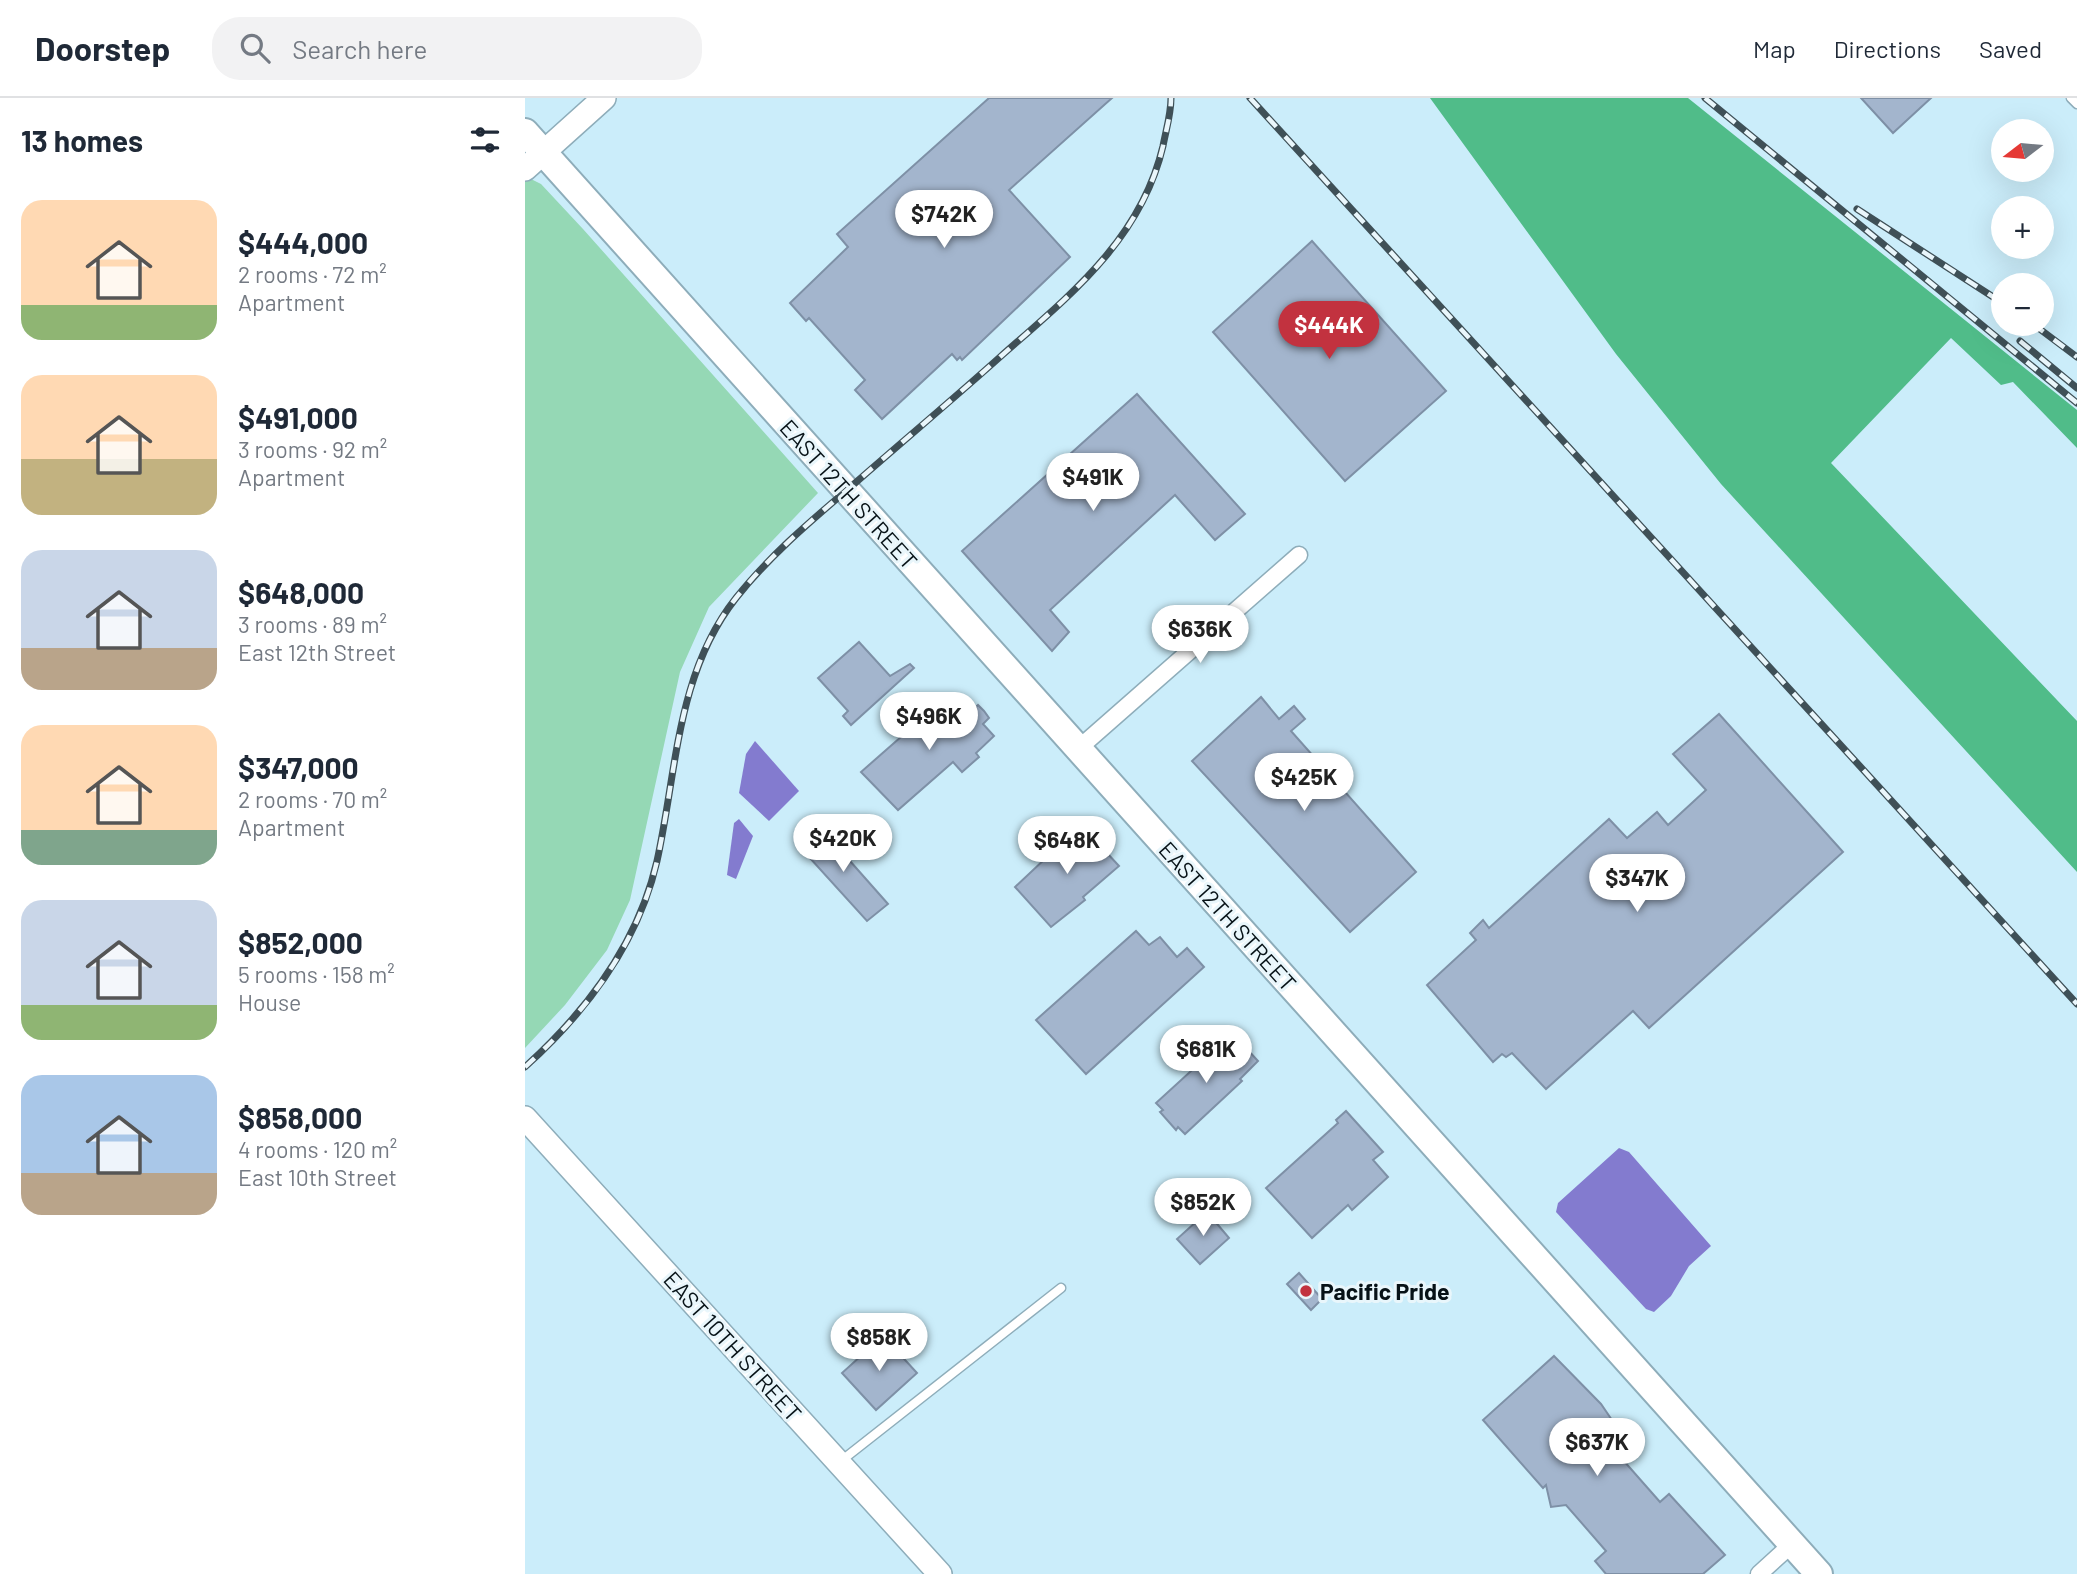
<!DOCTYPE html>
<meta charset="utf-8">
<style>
:root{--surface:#fff;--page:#f2f2f3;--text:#1f2937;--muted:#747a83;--line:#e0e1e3;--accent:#c2323f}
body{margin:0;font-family:Barlow,sans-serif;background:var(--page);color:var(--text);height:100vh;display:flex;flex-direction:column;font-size:26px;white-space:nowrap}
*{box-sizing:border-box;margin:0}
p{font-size:23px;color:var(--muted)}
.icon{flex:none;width:38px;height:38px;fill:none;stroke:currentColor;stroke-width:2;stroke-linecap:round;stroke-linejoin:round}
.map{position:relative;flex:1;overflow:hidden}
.panel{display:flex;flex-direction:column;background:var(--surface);width:525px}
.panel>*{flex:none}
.needle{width:46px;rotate:254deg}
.fabs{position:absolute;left:1466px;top:21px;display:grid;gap:14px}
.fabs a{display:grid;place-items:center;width:63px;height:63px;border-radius:50%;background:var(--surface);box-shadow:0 7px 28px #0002;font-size:35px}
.price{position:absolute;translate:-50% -60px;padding:0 16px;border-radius:24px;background:#fff;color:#222;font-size:23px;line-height:46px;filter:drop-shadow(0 2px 4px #0008)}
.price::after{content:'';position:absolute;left:50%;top:42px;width:21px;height:16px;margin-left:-10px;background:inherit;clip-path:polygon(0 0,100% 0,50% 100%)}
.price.on{background:var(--accent);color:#fff}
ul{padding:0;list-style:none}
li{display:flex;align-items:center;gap:21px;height:175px;padding:0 21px}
li span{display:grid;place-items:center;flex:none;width:196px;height:140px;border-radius:21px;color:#555}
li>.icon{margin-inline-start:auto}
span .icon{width:84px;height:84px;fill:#fffc;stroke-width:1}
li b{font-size:30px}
h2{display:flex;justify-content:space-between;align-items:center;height:84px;padding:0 21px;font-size:30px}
header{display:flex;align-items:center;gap:42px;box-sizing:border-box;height:98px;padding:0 35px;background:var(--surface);border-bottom:2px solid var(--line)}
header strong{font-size:33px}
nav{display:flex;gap:38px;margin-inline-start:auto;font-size:24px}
.search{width:490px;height:63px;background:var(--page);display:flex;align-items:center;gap:18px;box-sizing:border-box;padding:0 24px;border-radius:28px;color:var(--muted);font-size:26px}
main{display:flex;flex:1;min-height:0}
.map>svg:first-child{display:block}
</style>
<header>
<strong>Doorstep</strong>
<div class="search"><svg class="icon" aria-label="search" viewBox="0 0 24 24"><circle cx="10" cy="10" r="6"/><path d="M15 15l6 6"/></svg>Search here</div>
<nav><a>Map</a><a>Directions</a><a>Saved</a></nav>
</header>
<main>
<section class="panel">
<h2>13 homes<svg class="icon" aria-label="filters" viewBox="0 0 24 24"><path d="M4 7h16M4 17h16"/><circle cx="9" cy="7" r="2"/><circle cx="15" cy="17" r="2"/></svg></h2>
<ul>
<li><span style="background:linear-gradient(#ffd9b3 75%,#8fb573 0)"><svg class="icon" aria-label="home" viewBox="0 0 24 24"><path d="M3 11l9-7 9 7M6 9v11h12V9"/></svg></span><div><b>$444,000</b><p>2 rooms · 72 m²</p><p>Apartment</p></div></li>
<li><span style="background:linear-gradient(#ffd9b3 60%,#c2b280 0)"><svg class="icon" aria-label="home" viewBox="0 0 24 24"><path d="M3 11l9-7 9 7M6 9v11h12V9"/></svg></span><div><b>$491,000</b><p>3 rooms · 92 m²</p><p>Apartment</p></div></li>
<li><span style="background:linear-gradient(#c9d6e8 70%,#b9a48a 0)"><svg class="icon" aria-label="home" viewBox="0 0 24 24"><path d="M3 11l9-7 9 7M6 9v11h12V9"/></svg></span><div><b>$648,000</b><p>3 rooms · 89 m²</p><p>East 12th Street</p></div></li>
<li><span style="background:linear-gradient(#ffd9b3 75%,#7fa58c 0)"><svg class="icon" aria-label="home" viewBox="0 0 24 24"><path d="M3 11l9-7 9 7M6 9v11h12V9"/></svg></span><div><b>$347,000</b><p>2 rooms · 70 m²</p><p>Apartment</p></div></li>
<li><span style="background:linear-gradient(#c9d6e8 75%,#8fb573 0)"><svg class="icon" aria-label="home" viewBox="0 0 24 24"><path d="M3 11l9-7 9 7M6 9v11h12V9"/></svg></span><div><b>$852,000</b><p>5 rooms · 158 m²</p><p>House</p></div></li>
<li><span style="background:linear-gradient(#a9c7e8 70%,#b9a48a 0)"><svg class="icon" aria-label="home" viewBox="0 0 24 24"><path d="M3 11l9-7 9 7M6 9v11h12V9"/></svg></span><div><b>$858,000</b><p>4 rooms · 120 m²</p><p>East 10th Street</p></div></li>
</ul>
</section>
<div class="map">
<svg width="1552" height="1476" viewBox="0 0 1552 1476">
<rect width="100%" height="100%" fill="#cbedfa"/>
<!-- green -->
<polygon fill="#95d8b5" points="6,81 16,86 58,131 293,395 184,509 155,574 105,802 82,852 40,907 0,950 0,82"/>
<!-- forest -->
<polygon fill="#50bc89" points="905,0 1163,0 1552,312 1552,350 1488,284 1476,287 1426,240 1306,365 1552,623 1552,774 1196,386 1091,256"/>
<!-- water -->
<g fill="#837bcf">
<polygon points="230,643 274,693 244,723 214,695 221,656"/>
<polygon points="214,721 228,738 211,781 202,777 209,725"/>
<polygon points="1094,1050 1104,1054 1186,1148 1164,1168 1146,1198 1129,1214 1121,1211 1031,1114 1033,1105"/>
</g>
<!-- building -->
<g fill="#a3b5cd" stroke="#7e90a6" stroke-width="2">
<polygon points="464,0 587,0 484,92 545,159 437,262 435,259 432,262 427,256 357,321 330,292 340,282 284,220 281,223 265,205 323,149 312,136"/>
<polygon points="1336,0 1406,0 1368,35"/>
<polygon points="787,143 921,293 820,383 688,234"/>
<polygon points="612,296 720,416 690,442 650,397 525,512 544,534 527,553 437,453"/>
<polygon points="334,544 365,578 385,566 389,570 326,627 318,618 323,613 293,580"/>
<polygon points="433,599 447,613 453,607 459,613 464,620 458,626 469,638 451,655 454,659 437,674 428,664 373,712 336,674 409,610 414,616"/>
<polygon points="736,599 754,621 769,608 780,621 766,633 891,774 825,834 667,663"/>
<polygon points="1194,616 1318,754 1124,930 1108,913 1021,991 987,955 981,959 977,956 968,964 902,887 951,842 945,835 958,822 964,830 1084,721 1102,740 1132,714 1143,727 1181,692 1148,656"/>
<polygon points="556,727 594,768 558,799 560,802 526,829 490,789"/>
<polygon points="294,728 363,806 342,823 274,748"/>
<polygon points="611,833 624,847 635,839 652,859 662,850 679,869 561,976 511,922"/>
<polygon points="710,938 733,963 715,981 717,983 660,1036 653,1029 651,1032 635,1014 638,1012 631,1005 689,952 691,955"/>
<polygon points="821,1013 858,1054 848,1062 863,1079 827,1112 823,1107 787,1140 741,1090 813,1025 811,1022"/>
<polygon points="682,1114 704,1140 675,1166 652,1141"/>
<polygon points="774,1175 797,1201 786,1212 762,1186"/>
<polygon points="358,1238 392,1275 351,1312 317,1275"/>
<polygon points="1029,1258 1076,1306 1089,1325 1076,1337 1135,1404 1144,1396 1200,1457 1178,1476 1081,1476 1070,1463 1081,1453 1041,1407 1026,1409 1021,1387 1018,1390 958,1322"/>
</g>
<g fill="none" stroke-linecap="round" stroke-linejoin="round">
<defs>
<g id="lane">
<polyline points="1546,0 1552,6"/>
<polyline points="316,1363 536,1190"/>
</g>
<g id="street">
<polyline points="553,651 774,457"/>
<polyline points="1234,1476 1267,1446"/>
</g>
<g id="secondary">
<polyline points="0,71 79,0"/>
<polyline points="0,1020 415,1476"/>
</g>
<polyline id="primary" points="0,34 1294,1476"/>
</defs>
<!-- lane casing -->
<use href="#lane" stroke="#8eadba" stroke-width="11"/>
<!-- street casing -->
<use href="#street" stroke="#8eadba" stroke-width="19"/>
<!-- secondary casing -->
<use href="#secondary" stroke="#8eadba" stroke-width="26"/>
<!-- primary casing -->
<use href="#primary" stroke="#8eadba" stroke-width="30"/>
<!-- lane -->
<use href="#lane" stroke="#fff" stroke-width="8"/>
<!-- street -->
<use href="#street" stroke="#fff" stroke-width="16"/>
<!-- secondary -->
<use href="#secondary" stroke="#fff" stroke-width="23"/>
<!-- primary -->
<use href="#primary" stroke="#fff" stroke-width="26"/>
<defs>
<g id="rail">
<polyline points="725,0 1552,906"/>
<polyline points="1180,0 1552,305"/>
<polyline points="1332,111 1479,206"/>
<polyline points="1508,226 1552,259"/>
<polyline points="1495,243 1552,290"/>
<path d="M0,969c62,-56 113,-123 132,-206 20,-90 19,-187 79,-263 34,-43 76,-78 118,-114 48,-42 98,-84 146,-127 69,-61 141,-117 163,-211 3,-16 8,-32 8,-48"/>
</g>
</defs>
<!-- rail casing -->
<use href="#rail" stroke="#3f5057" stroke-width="7"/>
<!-- rail -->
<use href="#rail" stroke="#e9f6fb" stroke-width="4.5" stroke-dasharray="13" stroke-linecap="butt"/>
</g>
<!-- markers -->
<circle fill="#c2323f" stroke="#e9f6fb" stroke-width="2.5" cx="781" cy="1193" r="7"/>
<g text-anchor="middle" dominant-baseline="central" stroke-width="6" stroke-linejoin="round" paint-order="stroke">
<!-- street labels -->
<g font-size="23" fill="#071217" stroke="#e9f6fb">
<text transform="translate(324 396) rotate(48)">EAST 12TH STREET</text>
<text transform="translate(703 818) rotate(48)">EAST 12TH STREET</text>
<text transform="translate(208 1248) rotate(48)">EAST 10TH STREET</text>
</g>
<!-- poi labels -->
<g font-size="23" font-weight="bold" fill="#071217" stroke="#e9f6fb" text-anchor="start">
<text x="795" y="1193">Pacific Pride</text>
</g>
</g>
</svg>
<div class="fabs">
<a><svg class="needle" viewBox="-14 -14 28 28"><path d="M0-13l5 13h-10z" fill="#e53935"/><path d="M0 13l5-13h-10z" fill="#747a83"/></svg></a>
<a>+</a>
<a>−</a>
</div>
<b class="price" style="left:419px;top:152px">$742K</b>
<b class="price on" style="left:804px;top:263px">$444K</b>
<b class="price" style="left:568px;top:415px">$491K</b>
<b class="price" style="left:675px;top:567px">$636K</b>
<b class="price" style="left:404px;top:654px">$496K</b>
<b class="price" style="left:779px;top:715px">$425K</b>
<b class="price" style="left:318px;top:776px">$420K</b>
<b class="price" style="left:542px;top:778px">$648K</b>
<b class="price" style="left:1112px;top:816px">$347K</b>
<b class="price" style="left:681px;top:987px">$681K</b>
<b class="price" style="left:678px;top:1140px">$852K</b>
<b class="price" style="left:354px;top:1275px">$858K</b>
<b class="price" style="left:1072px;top:1380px">$637K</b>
</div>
</main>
